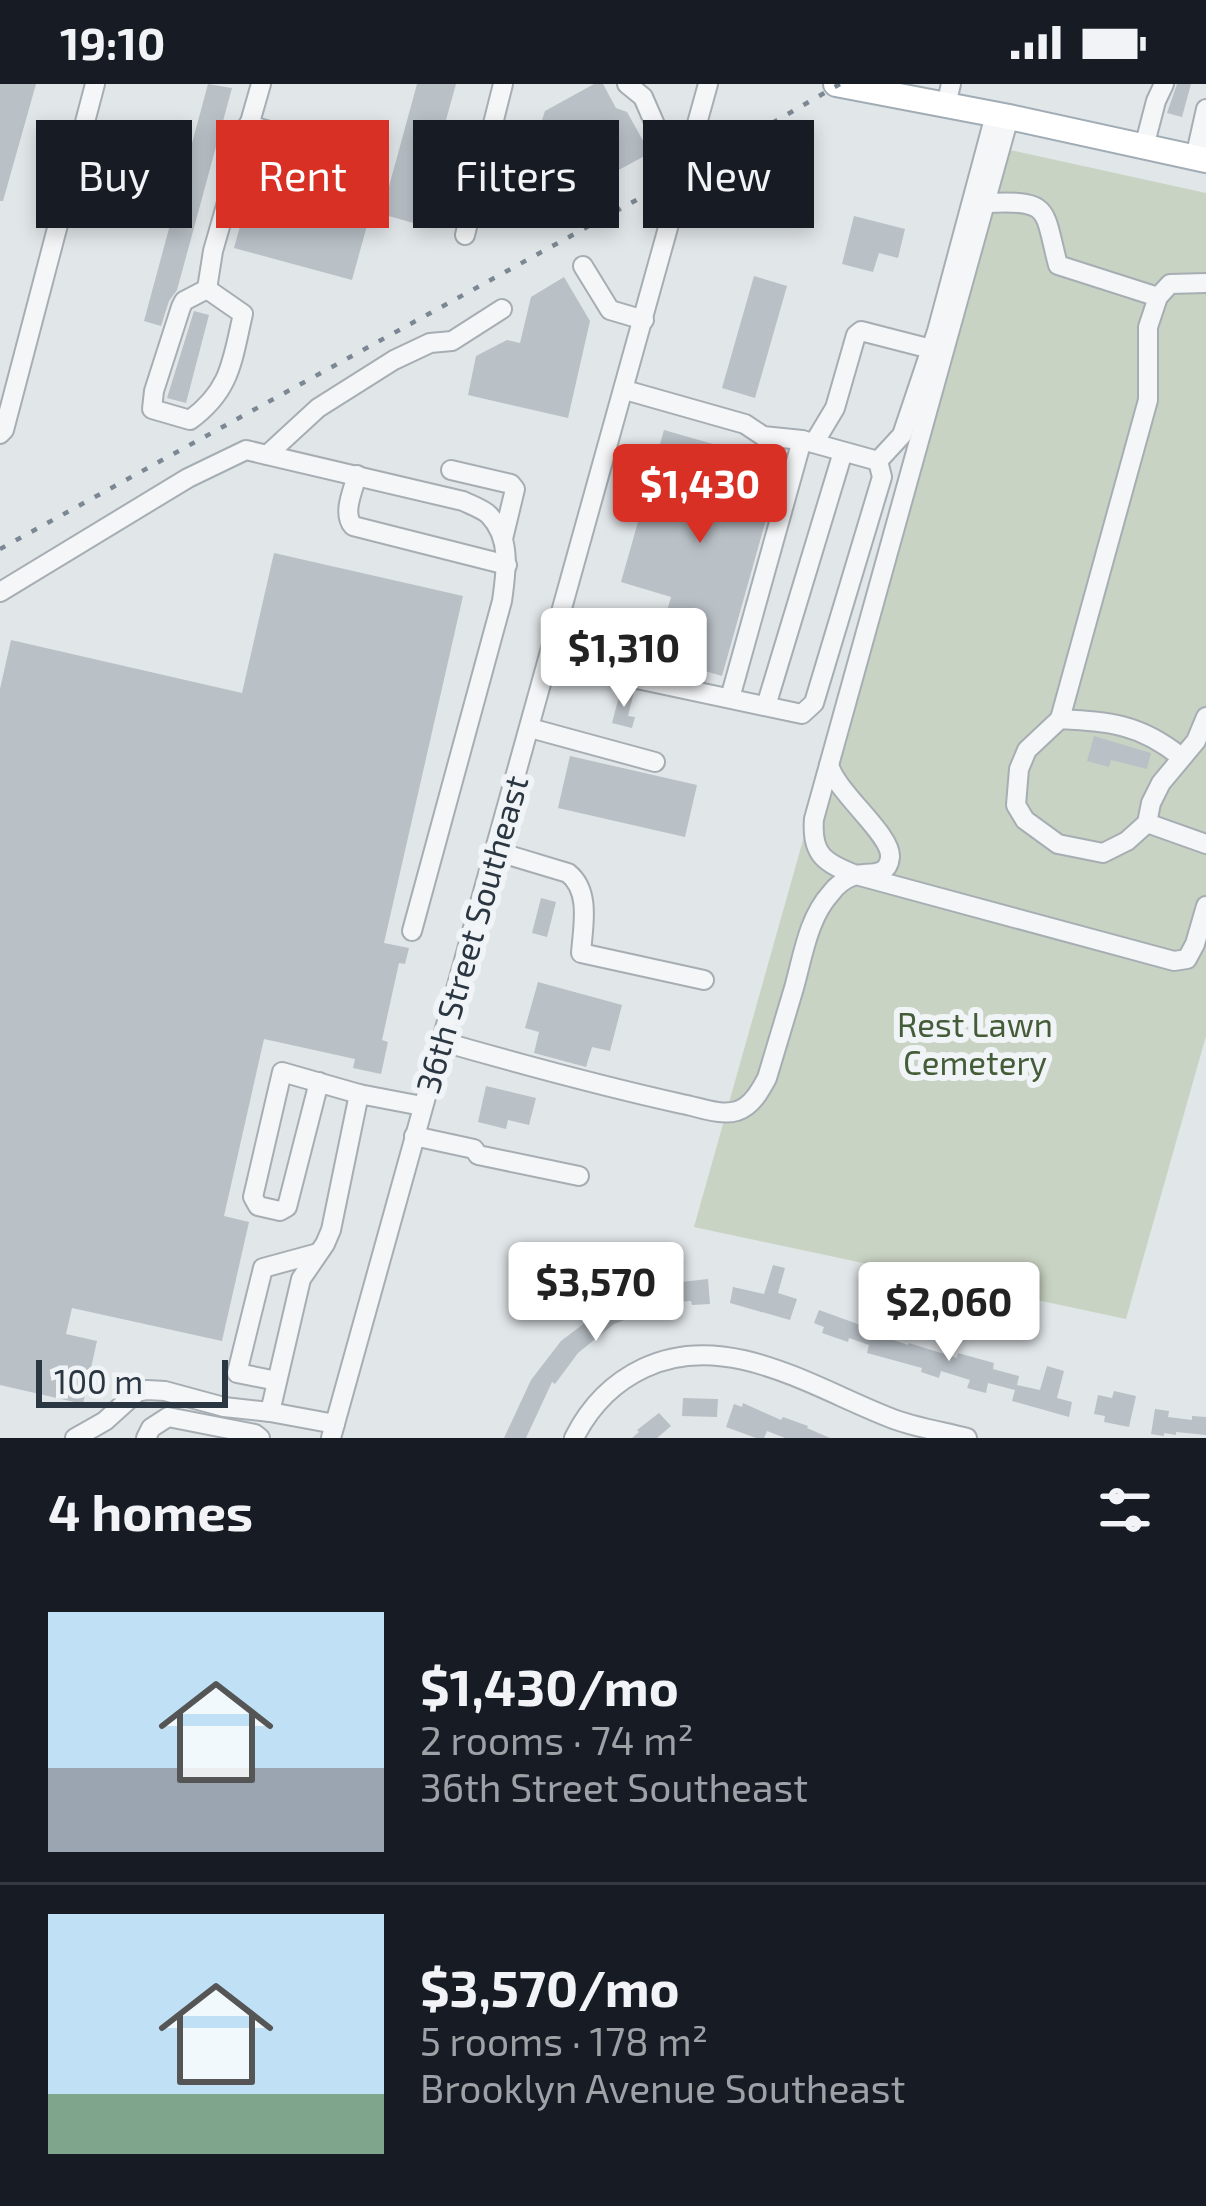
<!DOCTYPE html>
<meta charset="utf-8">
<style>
:root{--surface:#171b24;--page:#242831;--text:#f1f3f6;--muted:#9ea1a6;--line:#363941;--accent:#d93025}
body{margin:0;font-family:"Exo 2",sans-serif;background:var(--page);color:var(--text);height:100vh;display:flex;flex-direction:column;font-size:45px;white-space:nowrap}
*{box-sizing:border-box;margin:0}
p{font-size:39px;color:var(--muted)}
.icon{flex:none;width:66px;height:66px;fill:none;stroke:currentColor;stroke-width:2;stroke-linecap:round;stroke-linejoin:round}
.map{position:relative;height:1354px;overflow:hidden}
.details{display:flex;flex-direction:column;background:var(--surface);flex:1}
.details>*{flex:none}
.guide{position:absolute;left:36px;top:36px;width:1134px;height:108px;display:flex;gap:24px}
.scale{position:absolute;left:36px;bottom:30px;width:192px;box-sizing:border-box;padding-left:12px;border:6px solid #2a3641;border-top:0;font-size:33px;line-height:42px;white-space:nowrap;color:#2a3641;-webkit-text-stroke:9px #f1f4f7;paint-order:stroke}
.price{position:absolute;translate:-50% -102px;padding:0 27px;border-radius:12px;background:#fff;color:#222;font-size:39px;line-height:78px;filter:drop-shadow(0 3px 6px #0008)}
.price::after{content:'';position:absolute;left:50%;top:72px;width:36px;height:27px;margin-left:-18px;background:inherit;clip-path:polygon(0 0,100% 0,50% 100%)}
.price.current{background:var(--accent);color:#fff}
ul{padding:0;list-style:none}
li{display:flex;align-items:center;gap:36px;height:300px;padding:0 48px}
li+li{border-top:3px solid var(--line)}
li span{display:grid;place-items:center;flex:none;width:336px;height:240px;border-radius:0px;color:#555}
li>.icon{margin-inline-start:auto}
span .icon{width:144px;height:144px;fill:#fffc;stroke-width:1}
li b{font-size:51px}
h2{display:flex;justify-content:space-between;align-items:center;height:144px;padding:0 48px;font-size:51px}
.tag{padding:0 42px;border-radius:0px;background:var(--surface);box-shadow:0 6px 18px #0003;font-size:42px;line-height:108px}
.tag.current{background:var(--accent);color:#fff}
.status{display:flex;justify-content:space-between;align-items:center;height:84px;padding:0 60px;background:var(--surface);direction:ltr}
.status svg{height:33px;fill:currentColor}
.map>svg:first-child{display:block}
</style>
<div class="status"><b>19:10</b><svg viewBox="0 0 49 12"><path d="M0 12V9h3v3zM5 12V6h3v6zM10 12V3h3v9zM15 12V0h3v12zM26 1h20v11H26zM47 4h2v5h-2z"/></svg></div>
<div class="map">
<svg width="1206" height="1354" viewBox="0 0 1206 1354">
<rect width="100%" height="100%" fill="#e1e6e9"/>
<!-- green -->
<polygon fill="#c9d3c3" points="1010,66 1206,109 1206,952 1126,1235 694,1143 814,717"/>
<!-- building -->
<g fill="#b9c0c6">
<polygon points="0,0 36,0 3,117 0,117"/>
<polygon points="208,0 232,4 177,206 169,217 161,242 144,237"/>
<polygon points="417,0 456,0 417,140 371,127 352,196 234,164 260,71 388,106"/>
<polygon points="594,0 603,0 616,24 627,28 650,69 571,112 537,51 545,27"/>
<polygon points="1177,0 1191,0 1182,33 1167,29"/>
<polygon points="854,132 905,145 898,174 879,169 873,188 842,180"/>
<polygon points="754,192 787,202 755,314 722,304"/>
<polygon points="564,193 590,237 568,334 468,311 476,272 507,256 520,259 531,213"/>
<polygon points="194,227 209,231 186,319 167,314"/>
<polygon points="664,346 713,360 711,366 780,386 722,592 654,572 671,513 621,498"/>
<polygon points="274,469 463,512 384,859 409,864 405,880 399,879 382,956 388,958 381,990 353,984 355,975 264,955 224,1132 249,1138 222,1257 72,1224 66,1250 97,1257 83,1320 0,1301 0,605 11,556 242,609"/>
<polygon points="621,605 634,608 628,632 635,633 632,644 612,639"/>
<polygon points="1094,652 1151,669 1147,685 1111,676 1109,683 1087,677"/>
<polygon points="570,672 697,701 685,753 558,724"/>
<polygon points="541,814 556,818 547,853 532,849"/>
<polygon points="538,898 622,921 610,967 592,963 586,983 534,969 539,948 525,944"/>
<polygon points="486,1002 536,1014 529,1041 508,1036 506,1045 478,1038"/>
<polygon points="773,1181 785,1184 778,1209 797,1215 790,1236 730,1219 733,1203 764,1210"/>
<polygon points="708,1195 710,1220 692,1221 691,1217 671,1218 614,1240 578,1269 555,1300 552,1298 526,1354 504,1354 531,1296 561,1257 603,1225 672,1199"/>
<polygon points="819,1226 863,1242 865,1236 879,1240 876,1250 908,1261 909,1259 957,1274 958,1269 994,1279 993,1285 1019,1292 1017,1301 1040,1306 1047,1282 1064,1287 1057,1314 1072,1318 1069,1333 1012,1317 1015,1306 988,1299 986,1309 967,1304 970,1296 941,1287 939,1294 921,1288 922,1284 867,1269 869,1261 849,1254 848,1258 822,1249 824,1243 814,1239"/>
<polygon points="1114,1307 1136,1312 1129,1343 1104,1338 1105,1332 1094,1330 1098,1311 1112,1314"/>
<polygon points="683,1314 718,1315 717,1333 682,1332"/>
<polygon points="743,1319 781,1336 783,1333 808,1342 807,1344 830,1354 785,1354 767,1347 764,1354 756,1354 726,1343 734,1320 742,1323"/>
<polygon points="1155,1325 1169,1327 1168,1333 1192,1336 1192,1332 1206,1333 1206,1351 1176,1348 1176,1351 1164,1349 1164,1352 1151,1350"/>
<polygon points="659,1329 671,1342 657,1354 632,1354 639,1348 637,1346"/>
</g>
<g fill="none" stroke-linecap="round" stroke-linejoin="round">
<defs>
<g id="minor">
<polyline points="627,0 643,13 657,45 692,61"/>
<polyline points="946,21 951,0"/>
<path d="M1009,33l-195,702c-3,36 11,44 42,56l318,86 13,-2 8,-15 11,-38"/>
<polyline points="248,41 309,58"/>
<polyline points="1144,63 1156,17 1164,0"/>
<polyline points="1195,74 1206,25"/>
<path d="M986,119c66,-3 57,5 72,62l100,32 12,-13 36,-1"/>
<polyline points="465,151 503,0"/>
<polyline points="583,182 610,226 644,236"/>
<path d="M207,205l36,25c-11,47 -12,76 -53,106l-38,-11 2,-18 27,-84 3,-6z"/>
<polyline points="207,205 213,167 261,0"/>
<polyline points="0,350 4,346 95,0"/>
<polyline points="814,359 835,324 856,251 861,247 931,265"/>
<polyline points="267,371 318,324 394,276 430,259 452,257 502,225"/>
<polyline points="878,377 902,351 937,247 995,31"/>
<polyline points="451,386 511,400 515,405 503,455"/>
<path d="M357,391c-4,16 -15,38 -4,51l154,39"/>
<path d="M0,508l188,-114 58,-28 217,51c8,4 20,8 26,14 23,24 17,57 13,86l-90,330"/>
<polyline points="553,559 598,572 609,584 623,592 802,630 814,619 882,393 878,377 802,356 763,352 745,340 625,306"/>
<polyline points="730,614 802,356"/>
<polyline points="766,622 843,368"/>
<polyline points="1060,635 1148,316 1148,243 1158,213"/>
<polyline points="530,644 655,678"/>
<path d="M1181,673c-41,-33 -70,-35 -121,-38l-33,31 -8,19 -3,36 9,15 33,24 45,9 24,-12 20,-18 4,-20 10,-20 35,-42 10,-24"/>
<polyline points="1147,739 1206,760"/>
<path d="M495,767l73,22c23,18 15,53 13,80l123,27"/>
<path d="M440,957c80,23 161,45 242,63 17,3 38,12 55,7 15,-5 23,-20 30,-33 9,-30 18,-60 27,-90 9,-32 14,-70 37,-95 5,-7 14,-14 22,-17 14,-5 35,3 37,-19 2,-22 -53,-64 -61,-92"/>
<polyline points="319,998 287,1123 280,1127 258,1122 253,1113 282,988 359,1010"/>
<polyline points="414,1052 474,1065 478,1071 579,1092"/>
<polyline points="277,1297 237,1289 263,1184 318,1169"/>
<polyline points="270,1328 301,1195 325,1160 331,1146 359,1010 422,1022"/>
<polyline points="75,1354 105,1337 137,1308 147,1306 165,1307 224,1323 270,1328 335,1340"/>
<polyline points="146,1354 151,1344 168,1333 255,1350 260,1354"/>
<polyline points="331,1354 708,0"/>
<path d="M574,1354c16,-32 38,-55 70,-70 84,-40 174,23 252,52 23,8 48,12 71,18"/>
</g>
<polyline id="major" points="836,0 1009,33 1206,76"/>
</defs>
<!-- minor casing -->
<use href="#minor" stroke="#a6aeb3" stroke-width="22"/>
<!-- major casing -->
<use href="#major" stroke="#a1acb5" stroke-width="28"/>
<!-- minor -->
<use href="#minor" stroke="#f4f6f8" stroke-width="18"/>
<!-- major -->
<use href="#major" stroke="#fff" stroke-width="24"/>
<!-- rail -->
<polyline stroke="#7b8893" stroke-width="4.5" stroke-dasharray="6 12" stroke-linecap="butt" points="0,465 682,91 840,0"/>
</g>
<g text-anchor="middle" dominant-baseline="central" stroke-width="12" stroke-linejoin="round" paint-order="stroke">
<!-- street labels -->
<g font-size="33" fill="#2a3641" stroke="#f1f4f7">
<text transform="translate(471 850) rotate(-74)">36th Street Southeast</text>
</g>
<!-- park labels -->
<g font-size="33" fill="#445c38" stroke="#f1f4f7">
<text x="975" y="940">Rest Lawn<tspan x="975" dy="38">Cemetery</tspan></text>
</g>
</g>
</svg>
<div class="scale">100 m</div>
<b class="price current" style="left:700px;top:462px">$1,430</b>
<b class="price" style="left:624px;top:626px">$1,310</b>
<b class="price" style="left:596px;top:1260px">$3,570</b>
<b class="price" style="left:949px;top:1280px">$2,060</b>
<div class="guide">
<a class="tag">Buy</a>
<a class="tag current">Rent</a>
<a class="tag">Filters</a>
<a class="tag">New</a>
</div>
</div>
<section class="details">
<h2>4 homes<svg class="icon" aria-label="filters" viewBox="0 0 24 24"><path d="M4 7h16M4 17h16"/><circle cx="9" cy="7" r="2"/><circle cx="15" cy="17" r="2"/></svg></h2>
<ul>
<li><span style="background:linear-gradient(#bfe0f5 65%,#9aa5b1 0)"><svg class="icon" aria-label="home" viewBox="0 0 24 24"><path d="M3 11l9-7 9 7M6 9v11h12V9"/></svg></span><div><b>$1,430/mo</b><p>2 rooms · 74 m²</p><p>36th Street Southeast</p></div></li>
<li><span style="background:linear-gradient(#bfe0f5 75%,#7fa58c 0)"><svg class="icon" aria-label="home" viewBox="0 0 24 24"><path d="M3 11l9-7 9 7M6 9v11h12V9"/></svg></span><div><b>$3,570/mo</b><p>5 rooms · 178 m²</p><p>Brooklyn Avenue Southeast</p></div></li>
</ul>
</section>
